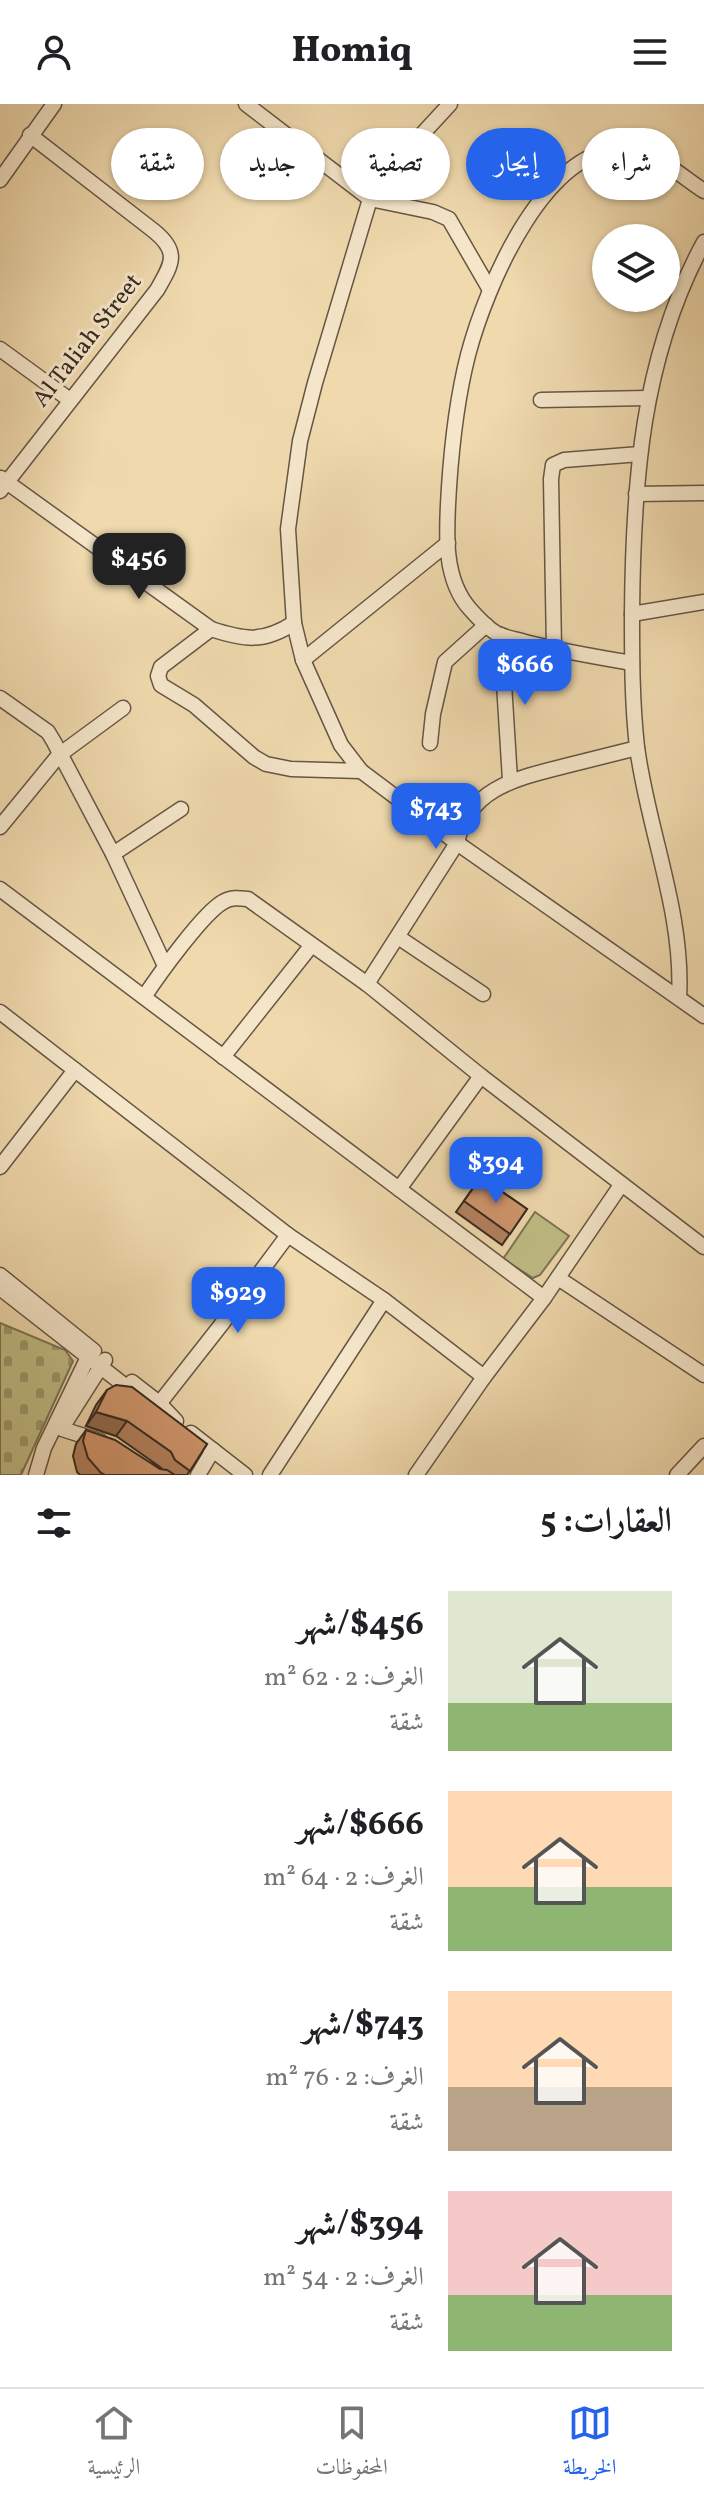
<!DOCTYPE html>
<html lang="ar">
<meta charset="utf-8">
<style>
:root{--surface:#fff;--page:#f6f6f6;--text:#202124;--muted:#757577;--line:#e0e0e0;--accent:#2563eb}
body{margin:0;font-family:Vollkorn,Amiri,serif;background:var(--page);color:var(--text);direction:rtl;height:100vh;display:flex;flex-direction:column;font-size:30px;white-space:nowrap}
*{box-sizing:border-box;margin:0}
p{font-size:26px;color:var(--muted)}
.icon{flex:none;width:44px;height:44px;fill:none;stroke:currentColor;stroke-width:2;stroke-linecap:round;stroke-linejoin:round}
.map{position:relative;height:1371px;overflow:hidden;direction:ltr}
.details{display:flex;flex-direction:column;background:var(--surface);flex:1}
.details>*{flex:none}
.top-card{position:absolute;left:24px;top:24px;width:656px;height:72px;direction:rtl;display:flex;gap:16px}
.tools{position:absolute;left:592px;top:120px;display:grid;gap:16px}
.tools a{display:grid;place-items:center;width:88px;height:88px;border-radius:50%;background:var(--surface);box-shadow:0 2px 6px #0004;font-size:40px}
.price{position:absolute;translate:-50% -68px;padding:0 18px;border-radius:16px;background:var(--accent);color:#fff;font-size:26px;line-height:52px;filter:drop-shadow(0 2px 4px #0008)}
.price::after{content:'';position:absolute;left:50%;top:48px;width:24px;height:18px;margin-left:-12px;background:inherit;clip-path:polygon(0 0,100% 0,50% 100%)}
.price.current{background:#222;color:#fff}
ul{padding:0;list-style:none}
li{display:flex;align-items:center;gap:24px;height:200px;padding:0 32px}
li span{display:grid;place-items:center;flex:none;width:224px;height:160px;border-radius:0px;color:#555}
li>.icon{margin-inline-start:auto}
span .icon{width:96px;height:96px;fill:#fffc;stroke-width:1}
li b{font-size:34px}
h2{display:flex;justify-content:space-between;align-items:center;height:96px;padding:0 32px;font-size:34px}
.tag{padding:0 28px;border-radius:36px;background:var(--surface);box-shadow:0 2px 6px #0004;font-size:28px;line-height:72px}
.tag.current{background:var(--accent);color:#fff}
header{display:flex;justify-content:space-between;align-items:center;height:104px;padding:0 32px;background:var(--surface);font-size:36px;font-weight:800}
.menu{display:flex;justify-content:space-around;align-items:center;height:112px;border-top:2px solid var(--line);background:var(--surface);font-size:22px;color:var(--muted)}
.menu a{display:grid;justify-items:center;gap:4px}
.menu .current{color:var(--accent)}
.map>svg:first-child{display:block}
</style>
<header><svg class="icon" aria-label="menu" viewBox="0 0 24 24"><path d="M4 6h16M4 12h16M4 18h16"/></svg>Homiq<svg class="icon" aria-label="person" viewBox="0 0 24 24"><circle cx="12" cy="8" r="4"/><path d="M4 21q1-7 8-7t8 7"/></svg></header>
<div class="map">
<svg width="704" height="1371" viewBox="0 0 704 1371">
<defs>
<pattern id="cemetery-stones" width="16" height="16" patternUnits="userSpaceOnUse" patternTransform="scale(2)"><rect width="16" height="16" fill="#c0bd85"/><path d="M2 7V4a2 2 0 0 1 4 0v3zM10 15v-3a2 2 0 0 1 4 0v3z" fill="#9d9a6c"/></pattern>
</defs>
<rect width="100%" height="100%" fill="#efd9ad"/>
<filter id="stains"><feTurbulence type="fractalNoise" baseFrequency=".0025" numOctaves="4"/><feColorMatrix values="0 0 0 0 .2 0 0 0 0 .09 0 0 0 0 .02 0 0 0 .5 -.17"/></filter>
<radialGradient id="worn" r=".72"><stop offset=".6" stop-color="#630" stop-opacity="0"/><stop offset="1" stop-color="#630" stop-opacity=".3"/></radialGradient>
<!-- cemetery -->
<polygon fill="url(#cemetery-stones)" stroke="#7c7454" stroke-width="2" points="0,1219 65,1246 73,1257 21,1371 0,1371"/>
<!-- pitch -->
<polygon fill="#c0bd85" stroke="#7c7454" stroke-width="2" points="535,1108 569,1132 540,1171 533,1174 503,1155"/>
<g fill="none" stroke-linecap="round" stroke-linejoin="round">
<defs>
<g id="minor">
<polyline points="246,0 370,95 433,108 449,115 490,186"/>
<polyline points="450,0 402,52 370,95 315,279 300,337 288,425 294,519 303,556 341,641 361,667 457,739 704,912"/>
<polyline points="0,76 54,0"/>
<polyline points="0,245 70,296"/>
<polyline points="541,296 648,294"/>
<path d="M1,374l210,151c34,11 52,14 83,-6"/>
<path d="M0,387l157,-201c15,-26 23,-38 -3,-59l-124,-96"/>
<polyline points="636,390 704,389"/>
<polyline points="632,510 704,498"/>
<polyline points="211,525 161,563 158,572 161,581 194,601 254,653 266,660 291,665 361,667"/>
<polyline points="501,531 510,676"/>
<polyline points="554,545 551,375 553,361 564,356 640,350"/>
<polyline points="303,556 448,439"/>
<path d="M632,559c-36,-6 -71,-12 -107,-21 -9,-3 -20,-4 -29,-9 -10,-6 -19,-16 -26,-24 -29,-32 -23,-84 -21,-122 3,-45 8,-89 19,-132 17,-65 80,-222 168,-204 24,5 48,27 68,40"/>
<polyline points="0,594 48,628 54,638 113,750 165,862"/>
<polyline points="430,639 433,610 445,558 486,521"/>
<polyline points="0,723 59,651 123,604"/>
<polyline points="113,750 181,705"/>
<polyline points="0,785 544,1194"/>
<polyline points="398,833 483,890"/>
<path d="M367,880l90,-141c11,-55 61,-65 108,-77 24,-6 48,-12 72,-18"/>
<path d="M144,893c14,-21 59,-84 79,-95 8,-5 16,-4 25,-3l119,85 114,92 223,171"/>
<path d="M679,894c5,-85 -31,-167 -42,-251 -5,-44 -5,-89 -5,-133 1,-130 9,-256 72,-372"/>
<polyline points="0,908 288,1131 384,1196 484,1273"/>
<polyline points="223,953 311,842"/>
<polyline points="0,1063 75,966"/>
<polyline points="399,1085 481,972"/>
<polyline points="0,1171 94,1247"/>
<polyline points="558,1174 704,1271"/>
<polyline points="0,1184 138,1292"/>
<polyline points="132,1278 159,1299 176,1317"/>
<polyline points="155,1305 221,1221 288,1131"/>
<polyline points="65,1319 105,1256"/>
<polyline points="62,1325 100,1337"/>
<polyline points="191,1329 245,1371"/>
<polyline points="36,1371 44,1344 91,1247"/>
<polyline points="198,1371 213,1346"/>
<polyline points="270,1371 384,1196"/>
<polyline points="416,1371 484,1273 544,1194 621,1081"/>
<polyline points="677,1371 704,1342"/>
</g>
</defs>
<!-- minor casing -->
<use href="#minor" stroke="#655645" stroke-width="17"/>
<!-- minor -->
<use href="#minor" stroke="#f5e6ca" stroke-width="14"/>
</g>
<!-- wall -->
<g fill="#b3815e" stroke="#372a22" stroke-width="2">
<polygon points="481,1073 527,1105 502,1141 456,1108"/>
<polygon points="107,1286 207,1340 187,1371 80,1371 77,1368 73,1352 76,1340 86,1326 162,1365 160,1363 116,1332 86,1322 96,1301"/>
</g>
<!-- shaded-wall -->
<polygon fill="#92694c" stroke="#372a22" stroke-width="2" points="96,1308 127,1317 116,1332 86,1322"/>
<!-- building -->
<g fill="#d0966d" stroke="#372a22" stroke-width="2">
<polygon points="481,1073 527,1105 510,1130 464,1097"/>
<polygon points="116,1281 132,1283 207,1340 190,1367 175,1356 171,1348 127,1317 96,1308 107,1286"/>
<polygon points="86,1326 115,1336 160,1365 167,1366 175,1371 105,1371 101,1369 88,1354 83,1337"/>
</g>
<g text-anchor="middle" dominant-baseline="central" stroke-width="6" stroke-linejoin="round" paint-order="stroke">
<!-- street labels -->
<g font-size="24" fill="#372a22" stroke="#f5e6ca">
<text transform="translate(88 237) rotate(-52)">Al Taliah Street</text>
</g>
</g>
<rect width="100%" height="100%" filter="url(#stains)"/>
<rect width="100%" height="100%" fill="url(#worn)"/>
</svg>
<div class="tools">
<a><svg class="icon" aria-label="layers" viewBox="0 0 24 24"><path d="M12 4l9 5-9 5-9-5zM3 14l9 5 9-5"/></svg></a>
</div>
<b class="price current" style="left:139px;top:497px">$456</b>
<b class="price" style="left:525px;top:603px">$666</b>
<b class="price" style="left:436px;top:747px">$743</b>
<b class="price" style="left:496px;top:1101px">$394</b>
<b class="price" style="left:238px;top:1231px">$929</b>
<div class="top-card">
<a class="tag">شراء</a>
<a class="tag current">إيجار</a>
<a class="tag">تصفية</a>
<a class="tag">جديد</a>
<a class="tag">شقة</a>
</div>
</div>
<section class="details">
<h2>العقارات: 5<svg class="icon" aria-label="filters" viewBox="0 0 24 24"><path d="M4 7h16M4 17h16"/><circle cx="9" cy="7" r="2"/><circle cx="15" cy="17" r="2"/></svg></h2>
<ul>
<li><span style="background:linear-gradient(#dfe7d0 70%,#8fb573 0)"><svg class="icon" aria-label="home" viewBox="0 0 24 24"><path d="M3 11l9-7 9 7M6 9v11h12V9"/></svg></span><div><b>$456/شهر</b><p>الغرف: 2 · 62 m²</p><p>شقة</p></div></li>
<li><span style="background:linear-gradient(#ffd9b3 60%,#8fb573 0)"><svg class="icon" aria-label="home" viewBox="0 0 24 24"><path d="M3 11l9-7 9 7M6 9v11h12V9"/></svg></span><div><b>$666/شهر</b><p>الغرف: 2 · 64 m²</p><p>شقة</p></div></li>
<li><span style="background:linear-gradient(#ffd9b3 60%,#b9a48a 0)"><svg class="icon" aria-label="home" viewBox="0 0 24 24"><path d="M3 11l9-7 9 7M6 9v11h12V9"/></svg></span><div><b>$743/شهر</b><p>الغرف: 2 · 76 m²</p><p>شقة</p></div></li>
<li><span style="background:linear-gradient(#f6c9c9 65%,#8fb573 0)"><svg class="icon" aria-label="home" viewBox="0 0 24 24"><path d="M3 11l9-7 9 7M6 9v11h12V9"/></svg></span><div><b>$394/شهر</b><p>الغرف: 2 · 54 m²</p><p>شقة</p></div></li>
</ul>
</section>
<nav class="menu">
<a class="current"><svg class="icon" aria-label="map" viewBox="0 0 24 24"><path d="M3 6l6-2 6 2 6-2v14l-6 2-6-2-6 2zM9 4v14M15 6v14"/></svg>الخريطة</a>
<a><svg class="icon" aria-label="saved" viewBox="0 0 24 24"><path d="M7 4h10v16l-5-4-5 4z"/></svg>المحفوظات</a>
<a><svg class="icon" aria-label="home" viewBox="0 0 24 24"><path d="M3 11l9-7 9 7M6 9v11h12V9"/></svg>الرئيسية</a>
</nav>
